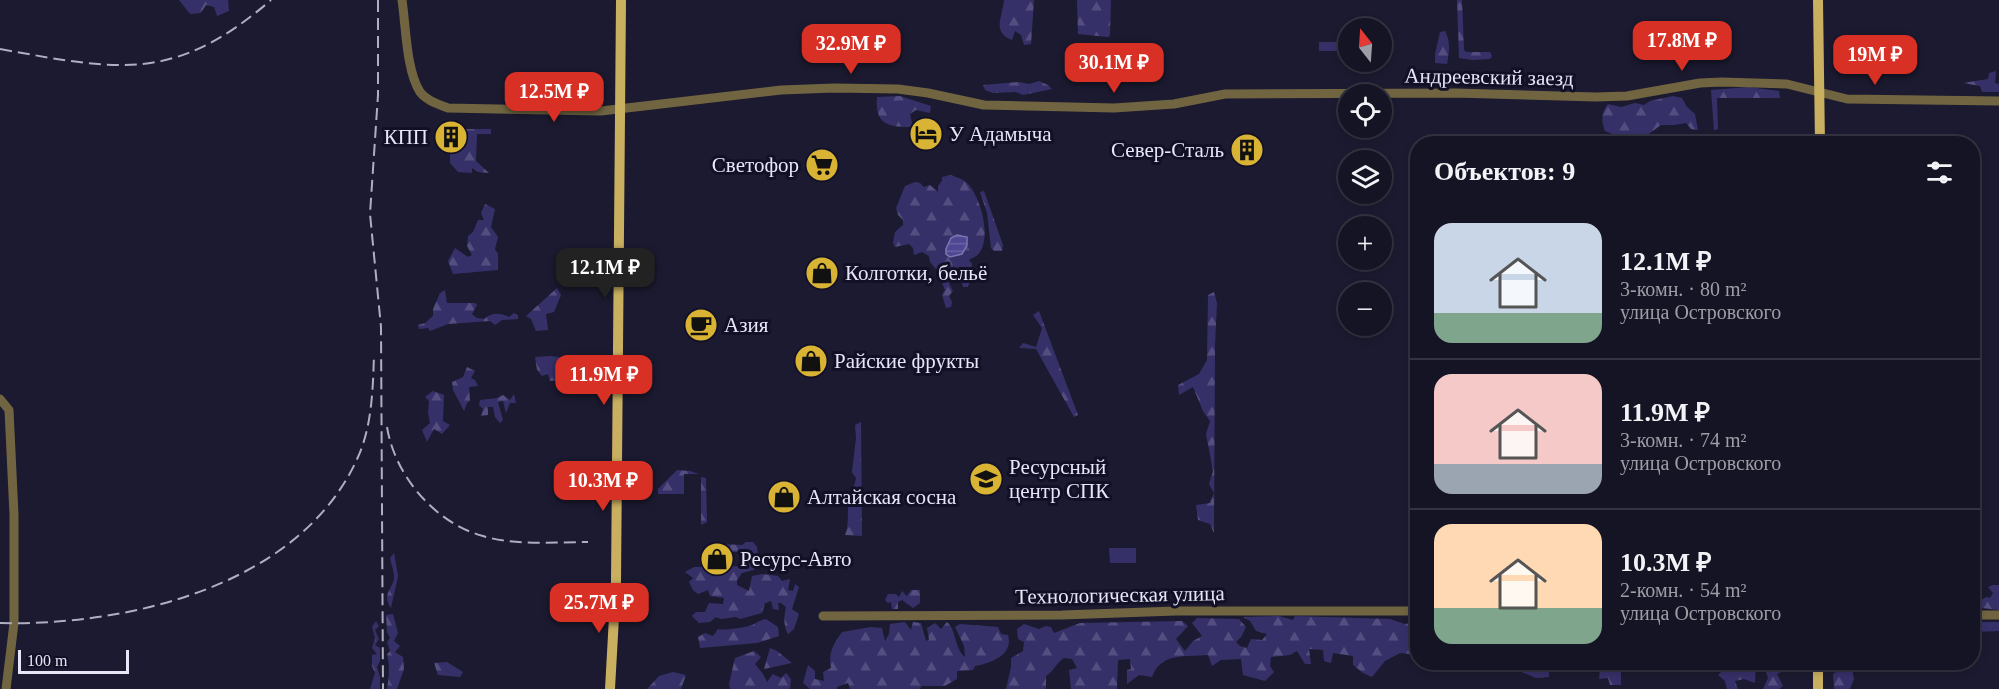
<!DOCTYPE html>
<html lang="ru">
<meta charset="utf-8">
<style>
:root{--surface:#141424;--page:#212131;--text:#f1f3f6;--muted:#9d9ea6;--line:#333341;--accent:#d93025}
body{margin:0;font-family:"Times New Roman",serif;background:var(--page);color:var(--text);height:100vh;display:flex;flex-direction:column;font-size:22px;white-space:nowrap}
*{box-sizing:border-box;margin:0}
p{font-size:20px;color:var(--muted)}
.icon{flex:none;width:33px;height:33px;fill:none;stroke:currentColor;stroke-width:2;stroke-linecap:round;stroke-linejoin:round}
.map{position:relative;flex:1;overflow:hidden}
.details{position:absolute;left:1410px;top:136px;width:570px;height:534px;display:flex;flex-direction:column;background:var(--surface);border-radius:24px;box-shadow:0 3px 9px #0003,0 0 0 2px var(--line)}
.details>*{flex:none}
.needle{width:39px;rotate:343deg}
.tools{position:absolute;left:1338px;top:18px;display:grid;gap:12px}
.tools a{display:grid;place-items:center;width:54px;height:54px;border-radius:50%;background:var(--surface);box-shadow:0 3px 9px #0003,0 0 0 2px var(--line);font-size:30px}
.scale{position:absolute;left:18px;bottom:15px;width:111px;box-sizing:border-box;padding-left:6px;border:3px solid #e5e6f6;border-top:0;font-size:16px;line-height:21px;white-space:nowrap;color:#e5e6f6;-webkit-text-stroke:4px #121026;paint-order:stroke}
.price{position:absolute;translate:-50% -51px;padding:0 14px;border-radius:12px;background:var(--accent);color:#fff;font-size:20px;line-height:39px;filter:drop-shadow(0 2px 3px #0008)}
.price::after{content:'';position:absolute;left:50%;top:36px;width:18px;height:14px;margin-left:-9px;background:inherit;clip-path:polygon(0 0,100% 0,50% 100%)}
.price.current{background:#222;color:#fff}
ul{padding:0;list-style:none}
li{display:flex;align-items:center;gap:18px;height:150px;padding:0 24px}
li+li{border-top:2px solid var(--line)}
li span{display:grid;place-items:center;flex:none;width:168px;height:120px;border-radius:18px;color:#555}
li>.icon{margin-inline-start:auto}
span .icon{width:72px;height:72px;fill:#fffc;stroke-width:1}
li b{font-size:26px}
h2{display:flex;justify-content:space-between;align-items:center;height:72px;padding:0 24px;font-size:26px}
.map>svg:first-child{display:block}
</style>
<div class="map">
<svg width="1999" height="689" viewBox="0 0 1999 689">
<defs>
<pattern id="forest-firs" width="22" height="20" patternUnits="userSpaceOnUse" patternTransform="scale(1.5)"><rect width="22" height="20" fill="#363069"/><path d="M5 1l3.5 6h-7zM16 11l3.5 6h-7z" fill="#534e7f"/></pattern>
<pattern id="water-rules" width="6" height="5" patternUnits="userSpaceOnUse" patternTransform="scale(1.5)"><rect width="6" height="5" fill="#4f4794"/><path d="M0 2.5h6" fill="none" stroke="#6862a4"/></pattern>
</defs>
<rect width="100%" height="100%" fill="#1b1a30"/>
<!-- forest -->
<g fill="url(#forest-firs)" fill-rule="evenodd">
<polygon points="179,0 228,0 229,11 217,16 214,7 206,5 201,13 190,14"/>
<path d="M1004,0h30l-3,44 -7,1 -3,-10 -6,-4 -3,9c-21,-8 -9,-24 -8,-40z"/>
<polygon points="1077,0 1111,0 1110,35 1108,37 1078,34"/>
<polygon points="1457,0 1462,0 1464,50 1466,52 1490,52 1492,56 1490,59 1473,60 1459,58"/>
<path d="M1445,31c6,11 4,22 2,33l-12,-1v-9l5,-22z"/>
<rect x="1319" y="42" width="29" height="9"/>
<polygon points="1996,71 1995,83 1999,84 1999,92 1982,92 1980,86 1963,83 1988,79 1989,73"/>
<polygon points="1039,81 1048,85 1052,89 1023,95 1016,92 993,93 985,90 983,85 1019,82 1029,84"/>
<polygon points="1748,87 1779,91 1780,98 1717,98 1718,129 1714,130 1711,90"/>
<path d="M900,96l31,10 -1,7 -14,-3 -6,4 2,9 -2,4c-24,0 -35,-4 -33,-30z"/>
<path d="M1673,96l9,2 5,9 8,7 3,16 -7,-1 -5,-6 -12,2h-13l-15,11 -11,2 -10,1 -20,-8c-4,-11 -4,-18 3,-27l13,3 14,-4 9,2 6,-4z"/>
<polygon points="461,129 491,129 491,134 477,134 476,161 489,173 478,172 472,168 472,173 458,172 450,163 450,147 453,144 464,144"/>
<path d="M951,175c6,3 13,4 17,9 13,14 23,52 12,68 -3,5 -7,5 -11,8l3,4 -1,6 -4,1 3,10 -2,6h-5l-2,-8 -13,2 5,10 -4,5 3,6 -1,5 -5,1 -4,-13 3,-5 -3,-7 3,-3 -15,-18 -1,-6 -7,-4 -8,3 -1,-7 -4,-4 -14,3 -2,-4 2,-11 8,-7v-5l-5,-5 -2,-7 9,-22 10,-4 5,1 4,4 6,-2 8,7v-6l4,-5v-4zM957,235h7l-2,18 -12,4 -4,-8 6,-11z"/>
<polygon points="984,191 1003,245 1002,251 994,251 991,248 987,213 980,192"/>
<polygon points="485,204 495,209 491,227 498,237 495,249 498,254 498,270 453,274 448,261 455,248 468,257 472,255 467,246 468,236 473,232 478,220 484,220 481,213"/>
<polygon points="568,264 581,264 585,276 583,283 577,286 571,285 567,278"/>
<polygon points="557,288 561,295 554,312 546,314 548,330 536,331 531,319 526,316"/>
<path d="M445,290l2,13h28l2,2 -5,9 5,4 7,1c9,-7 15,-6 25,-2l5,-4 4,2v4l-16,1 -7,5 -5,-4 -42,3 -18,7 -2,-3 -9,1 -1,-4 7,-2 8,-7v-7l7,-16z"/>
<polygon points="1214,292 1217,303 1215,345 1214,533 1210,524 1198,520 1196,505 1210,503 1214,493 1209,484 1213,471 1206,434 1210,421 1203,411 1193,387 1179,395 1178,385 1199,374 1207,360 1208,295"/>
<polygon points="1039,311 1078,415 1074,417 1036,349 1019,348 1023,343 1036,347 1042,328 1033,315"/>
<polygon points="550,356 559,357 564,361 568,357 575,358 578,378 573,374 570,380 550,381 548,374 542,376 537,370 535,357"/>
<polygon points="467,367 475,371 471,378 475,380 478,386 469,387 470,401 467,403 464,411 453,390 452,382 463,377"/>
<polygon points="433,391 444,395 443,421 450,425 442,434 434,429 427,442 422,430 430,423 428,413 429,401 425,397"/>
<polygon points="514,394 516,403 510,403 506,413 503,401 498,402 503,420 500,423 495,417 493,407 488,407 488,415 481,416 483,409 479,405 480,400 497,398 503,395 510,400"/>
<path d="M861,422l1,114 -17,-1c5,-11 1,-26 5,-38 2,-7 5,-12 6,-19l-4,-6 4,-34 -1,-13z"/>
<polygon points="677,470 690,471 699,474 684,474 684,494 658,494 658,489"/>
<polygon points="701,477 706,478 707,522 701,525"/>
<path d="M746,542h7l4,5 2,13 -5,10 -12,3 -5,7v5l12,6 3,-15 10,-2 16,2 4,5 8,-2 -2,11 5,1 2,-7 4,3 -7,22 7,5 -5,15 -6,5c-5,-8 -4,-18 -2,-27l-5,-4h-3l1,7 -6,-1 -2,-8 -6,2 -3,10 -22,6 -4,-2 -15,2 -5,-2 -6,5 -11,1 -7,-7 4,-4h9l4,-9 14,1 1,-6 -14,-2 -2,-6 -10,4 -5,-4 -4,-8 4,-4 -8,-6 9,-5 55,-1v-14h-30l3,-8 20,1z"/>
<path d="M394,553l4,23 -7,32c-9,-13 0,-17 3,-29 1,-6 -3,-15 -4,-21z"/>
<polygon points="1993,585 1999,585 1999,610 1973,607 1973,598 1978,602 1986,597 1990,598 1993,593 1988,587"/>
<polygon points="911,590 920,590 920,603 913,608 902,600 898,602 898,609 892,609 891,602 888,603 885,600 888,594 896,594 899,597 902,591 907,596"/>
<path d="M393,614l5,19 -4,8 6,5 -5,6 8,5 1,12 -7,20h-10c2,-12 3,-23 0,-35l3,-3 -3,-9 3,-4 -3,-6 -1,-17z"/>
<path d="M1279,616l14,4 2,-4 95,3 15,5 12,-2v33l-17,-2 -15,8 -13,16 -9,-4 -10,-8v-9l-20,-3 -2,10 -7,-2 -1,-11 -14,-1 2,15h-6l-8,-13 -7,4 -19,2 -1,9 4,6 -9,9 -22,-6 -2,-16 -20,1 -9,6 -4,-11c-23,2 -47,-3 -56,22l-13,-2 -12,9v-14l4,-1 -1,-10 -12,1 -1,29h-46l-2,-19 8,-2 -5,-9 -8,-1c-8,5 -10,13 -18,18v13h-40l5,-22v-9l12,-7 1,-9 -6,-3 -1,-10 7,-5 15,5 7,-3 5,1 3,6 26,-10 102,-2 6,5 -12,13 9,12 8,-10 9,-5 -10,-13 5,-5 42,1 7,8 -5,10 -5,5 4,4 7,2 4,-9 11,1 5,-6 -11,-3 -6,-10 -7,-4z"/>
<path d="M766,619l12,8 1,9 -22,7 -57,5 -2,-11 7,-4 8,3 5,-7c5,2 29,-2 34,-4 6,-3 8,-5 14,-6z"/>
<polygon points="376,621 379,626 375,630 379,639 375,645 380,648 380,661 377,667 380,677 380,689 370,689 375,673 372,666 372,655 377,654 372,648 375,638 372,627"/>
<path d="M905,622l6,8 2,-8 8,1 5,18 3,-1 -2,-12 8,-5 6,6 6,-7c10,9 7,26 18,35l-1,-11 -9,-19 5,-3 38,3 3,7 7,1c6,20 -17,28 -33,31l-2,4 -16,1v8l-12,7h-23l-3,3h-69l-2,-6 -11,4v2h-27l-7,-6 5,-18 7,6v8l9,2 -1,-9 8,-4c-3,-16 2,-23 11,-36l29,-5 11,1 3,13 4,-7 1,-10z"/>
<polygon points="1973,622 1999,622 1999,631 1973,632"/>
<polygon points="770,648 777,651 792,663 764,669"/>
<polygon points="754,651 761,657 755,664 763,674 767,682 773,674 781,678 786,673 791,679 790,689 730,689 729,684 735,658"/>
<polygon points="447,662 463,672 460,677 438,675 434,663"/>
<polygon points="1522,663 1553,663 1549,669 1549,677 1536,678 1519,671"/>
<polygon points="1594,663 1618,663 1621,671 1621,685 1610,685 1608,678 1599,679 1600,670"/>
<polygon points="1730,663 1756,663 1755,683 1744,679 1735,681 1738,689 1727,689 1725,681 1718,675"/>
<polygon points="1763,663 1788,663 1784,671 1777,674 1783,686 1779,689 1763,689 1768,678"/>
<polygon points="1843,668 1852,668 1854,679 1850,689 1834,689 1833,674"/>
<polygon points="673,672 686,675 681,689 647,689 659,676"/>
</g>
<!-- green -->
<polygon fill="#363069" points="1109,548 1136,548 1136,563 1110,563"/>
<!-- water -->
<polygon fill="url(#water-rules)" stroke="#7c77b1" stroke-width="1.5" points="957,235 967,237 967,245 962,254 950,257 946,254 946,249 951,238"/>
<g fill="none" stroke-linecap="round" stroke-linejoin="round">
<!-- minor -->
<g stroke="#716541" stroke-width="9">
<path d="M402,0c4,26 4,70 18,92 7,9 18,12 28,16l153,3 180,-21 53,-2 64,1 30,4 56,12 130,3 60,-4 51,-10 231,-1 140,4 31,-1 73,-13 22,-1 65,2 60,15 152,2"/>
<polyline points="0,399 9,410 14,515 14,623 6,689"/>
<polyline points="1972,615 1999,615"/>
<polyline points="823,616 1062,615 1176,611 1418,611"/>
</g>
<!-- major -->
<g stroke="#c9af60" stroke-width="10">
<polyline points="1818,0 1820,144"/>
<polyline points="610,689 616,581 621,0"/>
<polyline points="1818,689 1818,663"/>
</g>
<!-- rail -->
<g stroke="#afafc1" stroke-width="2" stroke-dasharray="12 6" stroke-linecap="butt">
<polyline points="378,0 378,95 370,214 381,327 383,689"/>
<path d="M0,49c117,21 174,35 271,-49"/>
<path d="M387,427c8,49 48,96 96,109 33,10 71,6 105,6"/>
<path d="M0,623c128,3 301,-37 358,-166 14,-31 15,-69 16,-103"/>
</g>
</g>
<!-- icons -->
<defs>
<symbol id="hotel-disc" viewBox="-11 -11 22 22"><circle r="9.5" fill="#d9b334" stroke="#121026"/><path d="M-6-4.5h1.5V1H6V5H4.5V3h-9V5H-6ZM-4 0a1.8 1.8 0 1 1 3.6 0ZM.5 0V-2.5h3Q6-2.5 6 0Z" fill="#111"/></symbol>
<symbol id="building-disc" viewBox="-11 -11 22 22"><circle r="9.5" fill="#d9b334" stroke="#121026"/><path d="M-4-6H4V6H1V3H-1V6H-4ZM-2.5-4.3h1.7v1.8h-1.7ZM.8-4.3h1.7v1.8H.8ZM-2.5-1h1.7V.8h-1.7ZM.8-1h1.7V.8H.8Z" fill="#111"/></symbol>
<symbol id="supermarket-disc" viewBox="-11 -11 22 22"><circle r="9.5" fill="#d9b334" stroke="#121026"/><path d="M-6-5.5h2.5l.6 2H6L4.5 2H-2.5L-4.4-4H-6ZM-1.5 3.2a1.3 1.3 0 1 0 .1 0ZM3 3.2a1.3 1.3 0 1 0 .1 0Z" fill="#111"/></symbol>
<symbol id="shop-disc" viewBox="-11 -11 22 22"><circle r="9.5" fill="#d9b334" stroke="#121026"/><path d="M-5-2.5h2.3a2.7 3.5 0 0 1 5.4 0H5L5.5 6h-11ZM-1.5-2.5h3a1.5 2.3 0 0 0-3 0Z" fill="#111"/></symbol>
<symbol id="cafe-disc" viewBox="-11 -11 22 22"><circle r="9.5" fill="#d9b334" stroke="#121026"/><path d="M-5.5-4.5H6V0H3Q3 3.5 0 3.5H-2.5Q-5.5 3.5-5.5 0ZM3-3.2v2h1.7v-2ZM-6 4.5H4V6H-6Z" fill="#111"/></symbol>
<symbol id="university-disc" viewBox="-11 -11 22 22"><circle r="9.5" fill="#d9b334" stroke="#121026"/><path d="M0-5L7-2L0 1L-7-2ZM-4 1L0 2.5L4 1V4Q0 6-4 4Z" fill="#111"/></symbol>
</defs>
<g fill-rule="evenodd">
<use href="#hotel-disc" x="907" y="115" width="38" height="38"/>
<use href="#building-disc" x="432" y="118" width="38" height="38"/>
<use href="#building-disc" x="1228" y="131" width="38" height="38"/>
<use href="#supermarket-disc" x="803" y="146" width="38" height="38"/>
<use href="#shop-disc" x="803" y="254" width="38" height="38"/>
<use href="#cafe-disc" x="682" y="306" width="38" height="38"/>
<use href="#shop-disc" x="792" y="342" width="38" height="38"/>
<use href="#university-disc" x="967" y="460" width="38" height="38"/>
<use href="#shop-disc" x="765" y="478" width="38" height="38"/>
<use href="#shop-disc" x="698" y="540" width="38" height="38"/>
</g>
<g text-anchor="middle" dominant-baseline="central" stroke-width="6" stroke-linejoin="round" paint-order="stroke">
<!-- street labels -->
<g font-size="21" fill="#e5e6f6" stroke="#121026">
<text transform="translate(1489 77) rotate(1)">Андреевский заезд</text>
<text transform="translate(1120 595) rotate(-1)">Технологическая улица</text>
</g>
<!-- poi labels -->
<g font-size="21" fill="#e5e6f6" stroke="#121026" text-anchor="start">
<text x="949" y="134">У Адамыча</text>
<text x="428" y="137" text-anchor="end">КПП</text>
<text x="1224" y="150" text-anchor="end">Север-Сталь</text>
<text x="799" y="165" text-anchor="end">Светофор</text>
<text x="845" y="273">Колготки, бельё</text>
<text x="724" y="325">Азия</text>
<text x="834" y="361">Райские фрукты</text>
<text x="1009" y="467">Ресурсный<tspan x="1009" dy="24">центр СПК</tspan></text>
<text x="807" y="497">Алтайская сосна</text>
<text x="740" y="559">Ресурс-Авто</text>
</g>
</g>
</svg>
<div class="tools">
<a><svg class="needle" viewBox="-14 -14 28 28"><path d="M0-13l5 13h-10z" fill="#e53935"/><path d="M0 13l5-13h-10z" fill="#9d9ea6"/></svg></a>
<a><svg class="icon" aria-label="locate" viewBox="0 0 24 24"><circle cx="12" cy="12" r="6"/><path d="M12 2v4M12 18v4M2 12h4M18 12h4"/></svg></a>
<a><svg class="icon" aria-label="layers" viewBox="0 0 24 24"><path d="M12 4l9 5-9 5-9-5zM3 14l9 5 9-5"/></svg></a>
<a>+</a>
<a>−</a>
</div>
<div class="scale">100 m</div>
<b class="price" style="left:1682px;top:72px">17.8M ₽</b>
<b class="price" style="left:851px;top:75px">32.9M ₽</b>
<b class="price" style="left:1875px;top:86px">19M ₽</b>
<b class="price" style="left:1114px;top:94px">30.1M ₽</b>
<b class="price" style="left:554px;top:123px">12.5M ₽</b>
<b class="price current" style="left:605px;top:299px">12.1M ₽</b>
<b class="price" style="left:604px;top:406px">11.9M ₽</b>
<b class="price" style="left:603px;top:512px">10.3M ₽</b>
<b class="price" style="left:599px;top:634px">25.7M ₽</b>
<section class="details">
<h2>Объектов: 9<svg class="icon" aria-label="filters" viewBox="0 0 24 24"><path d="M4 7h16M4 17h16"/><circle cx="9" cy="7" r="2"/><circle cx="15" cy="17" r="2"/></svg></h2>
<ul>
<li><span style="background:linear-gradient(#c9d6e8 75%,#7fa58c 0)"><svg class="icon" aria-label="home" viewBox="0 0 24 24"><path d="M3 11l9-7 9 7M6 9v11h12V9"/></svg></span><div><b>12.1M ₽</b><p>3-комн. · 80 m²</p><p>улица Островского</p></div></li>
<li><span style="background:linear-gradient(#f6c9c9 75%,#9aa5b1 0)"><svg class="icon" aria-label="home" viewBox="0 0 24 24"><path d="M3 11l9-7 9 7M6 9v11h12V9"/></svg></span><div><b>11.9M ₽</b><p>3-комн. · 74 m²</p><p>улица Островского</p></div></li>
<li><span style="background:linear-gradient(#ffd9b3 70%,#7fa58c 0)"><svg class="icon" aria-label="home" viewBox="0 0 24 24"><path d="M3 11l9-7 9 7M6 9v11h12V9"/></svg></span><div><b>10.3M ₽</b><p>2-комн. · 54 m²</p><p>улица Островского</p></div></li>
</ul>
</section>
</div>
